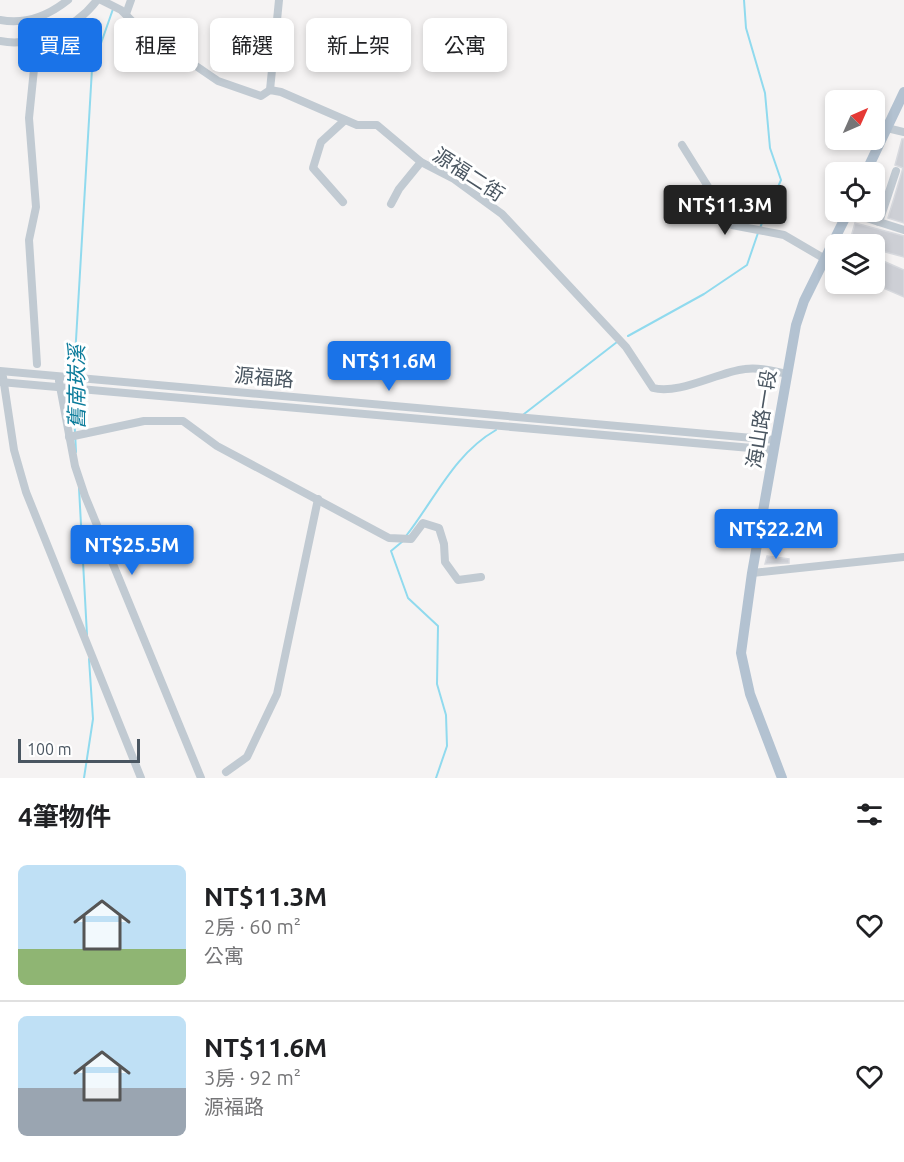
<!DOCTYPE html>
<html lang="zh-TW">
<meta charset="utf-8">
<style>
:root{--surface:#fff;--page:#f2f2f2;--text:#202124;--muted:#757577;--line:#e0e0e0;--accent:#1a73e8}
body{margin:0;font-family:Ubuntu,"Noto Sans TC",sans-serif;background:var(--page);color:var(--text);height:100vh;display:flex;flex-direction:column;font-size:22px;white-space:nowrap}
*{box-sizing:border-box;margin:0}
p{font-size:20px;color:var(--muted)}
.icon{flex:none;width:33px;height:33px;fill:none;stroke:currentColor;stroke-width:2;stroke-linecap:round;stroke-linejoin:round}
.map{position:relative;height:778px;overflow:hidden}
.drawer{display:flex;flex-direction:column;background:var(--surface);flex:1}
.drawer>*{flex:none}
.hud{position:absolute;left:18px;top:18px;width:600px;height:54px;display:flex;gap:12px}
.needle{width:39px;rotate:45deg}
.fabs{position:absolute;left:825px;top:90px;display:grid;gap:12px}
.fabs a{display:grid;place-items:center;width:60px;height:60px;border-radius:9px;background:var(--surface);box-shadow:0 3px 9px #0003;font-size:30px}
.scale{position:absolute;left:18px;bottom:15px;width:122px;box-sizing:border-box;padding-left:6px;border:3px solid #4a5661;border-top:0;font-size:16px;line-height:21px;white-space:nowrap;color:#4a5661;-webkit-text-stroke:4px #fff;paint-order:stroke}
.price{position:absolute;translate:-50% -51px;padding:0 14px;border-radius:6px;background:var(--accent);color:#fff;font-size:20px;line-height:39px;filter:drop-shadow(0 2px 3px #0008)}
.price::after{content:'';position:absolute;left:50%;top:36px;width:18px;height:14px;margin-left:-9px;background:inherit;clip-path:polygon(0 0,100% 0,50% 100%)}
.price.active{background:#222;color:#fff}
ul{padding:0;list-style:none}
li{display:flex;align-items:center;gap:18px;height:150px;padding:0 18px}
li+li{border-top:2px solid var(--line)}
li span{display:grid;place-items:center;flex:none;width:168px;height:120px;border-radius:9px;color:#555}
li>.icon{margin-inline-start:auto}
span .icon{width:72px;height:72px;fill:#fffc;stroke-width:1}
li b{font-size:26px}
h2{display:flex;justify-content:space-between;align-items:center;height:72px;padding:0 18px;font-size:26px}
.tag{padding:0 21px;border-radius:9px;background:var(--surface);box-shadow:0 3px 9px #0003;font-size:21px;line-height:54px}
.tag.active{background:var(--accent);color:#fff}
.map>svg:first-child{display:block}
</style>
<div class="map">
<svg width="904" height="778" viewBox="0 0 904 778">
<rect width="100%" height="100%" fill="#f5f3f3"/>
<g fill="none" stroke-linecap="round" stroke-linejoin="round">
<!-- stream -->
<g stroke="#90daee" stroke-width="2">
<polyline points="628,336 704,294 747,265 759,230 781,180 770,148 765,93 746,28 744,0"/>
<polyline points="74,374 92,69 113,9"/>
<polyline points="73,392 76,452"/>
<polyline points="524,414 617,342"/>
<polyline points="79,488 87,635"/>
<path d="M406,536c29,-37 48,-82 90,-106"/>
<polyline points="403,541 391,551 408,598 438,626 437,684 446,715 447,746 436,778"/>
<polyline points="84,778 93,719 89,659"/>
</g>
</g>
<!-- building -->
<g fill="#cdcfd5" stroke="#d7d9de" stroke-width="1.5">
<polygon points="902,139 904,139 904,223 888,218 903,168 895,165"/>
<polygon points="855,223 904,236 904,257 874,249 874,244 849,244"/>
<polygon points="874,257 904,270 904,297 874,284"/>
<polygon points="767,556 789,559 789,563 765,564"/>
</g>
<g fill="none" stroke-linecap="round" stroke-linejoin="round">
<!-- minor -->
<g stroke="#c1cad2" stroke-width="8">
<path d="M101,0l20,10 15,15 82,56 43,15 9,-6 11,2 76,33h20l44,37 33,17 48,35 124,133 27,41c26,7 65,-16 92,-19 14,-2 28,2 42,5"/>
<polyline points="126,14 131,0"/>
<path d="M0,20c26,5 48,-4 68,-20"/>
<path d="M0,41c34,7 77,-14 97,-41"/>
<polyline points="24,42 34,69 29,118 36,207 29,240 37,364"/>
<polyline points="270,90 279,0"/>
<polyline points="887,128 904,132"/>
<polyline points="682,145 732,225 784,235 825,259"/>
<polyline points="343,202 313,168 321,142 345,120"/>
<polyline points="391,204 399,189 421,162"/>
<polyline points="848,212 879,222 896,171"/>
<polyline points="879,222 904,230"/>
<polyline points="0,371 776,440"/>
<polyline points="3,377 14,450 26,492 141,778"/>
<polyline points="59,381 75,466 85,496 201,778"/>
<polyline points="0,382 774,450"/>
<polyline points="69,437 144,421 183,421 217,446 389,538 411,539 423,523 439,528 444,544 445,562 458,580 481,577"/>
<polyline points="752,573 904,557"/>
<polyline points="226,772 247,757 277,694 318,499"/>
</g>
<!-- major -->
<g stroke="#b3c2d1" stroke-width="10">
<polyline points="866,172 904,92"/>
<polyline points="782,778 750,694 741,653 752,573 796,325 804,301 848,212"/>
</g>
</g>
<g text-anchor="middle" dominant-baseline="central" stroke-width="6" stroke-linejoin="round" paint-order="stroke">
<!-- street labels -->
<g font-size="20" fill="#4a5661" stroke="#fff">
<text transform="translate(469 174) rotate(33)">源福二街</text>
<text transform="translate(264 377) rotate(5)">源福路</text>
<text transform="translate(761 419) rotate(-81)">海山路一段</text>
</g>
<!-- water labels -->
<g font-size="21" font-style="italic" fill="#0c7c9b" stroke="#fff">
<text transform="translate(76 387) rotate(-90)">舊南崁溪</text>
</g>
</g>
</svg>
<div class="fabs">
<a><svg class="needle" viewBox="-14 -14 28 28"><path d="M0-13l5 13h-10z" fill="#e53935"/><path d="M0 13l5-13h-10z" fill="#757577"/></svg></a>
<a><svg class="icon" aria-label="locate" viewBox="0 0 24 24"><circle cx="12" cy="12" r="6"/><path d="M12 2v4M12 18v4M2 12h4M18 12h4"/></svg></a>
<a><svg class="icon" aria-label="layers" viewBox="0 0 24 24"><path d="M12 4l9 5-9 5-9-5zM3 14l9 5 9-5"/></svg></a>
</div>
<div class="scale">100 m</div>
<b class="price active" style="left:725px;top:236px">NT$11.3M</b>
<b class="price" style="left:389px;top:392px">NT$11.6M</b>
<b class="price" style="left:776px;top:560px">NT$22.2M</b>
<b class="price" style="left:132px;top:576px">NT$25.5M</b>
<div class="hud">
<a class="tag active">買屋</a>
<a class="tag">租屋</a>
<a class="tag">篩選</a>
<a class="tag">新上架</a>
<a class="tag">公寓</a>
</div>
</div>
<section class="drawer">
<h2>4筆物件<svg class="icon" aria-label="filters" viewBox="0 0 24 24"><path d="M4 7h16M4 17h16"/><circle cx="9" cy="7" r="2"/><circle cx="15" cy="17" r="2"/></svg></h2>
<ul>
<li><span style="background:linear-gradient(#bfe0f5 70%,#8fb573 0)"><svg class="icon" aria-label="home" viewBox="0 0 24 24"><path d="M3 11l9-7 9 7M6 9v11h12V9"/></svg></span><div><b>NT$11.3M</b><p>2房 · 60 m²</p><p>公寓</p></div><svg class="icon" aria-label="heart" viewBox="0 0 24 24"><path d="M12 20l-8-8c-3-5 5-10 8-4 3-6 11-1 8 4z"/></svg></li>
<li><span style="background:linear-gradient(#bfe0f5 60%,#9aa5b1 0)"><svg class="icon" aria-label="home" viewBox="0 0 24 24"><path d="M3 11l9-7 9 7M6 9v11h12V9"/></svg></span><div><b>NT$11.6M</b><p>3房 · 92 m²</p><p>源福路</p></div><svg class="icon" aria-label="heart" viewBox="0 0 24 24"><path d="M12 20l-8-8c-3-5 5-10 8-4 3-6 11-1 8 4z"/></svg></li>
</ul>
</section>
